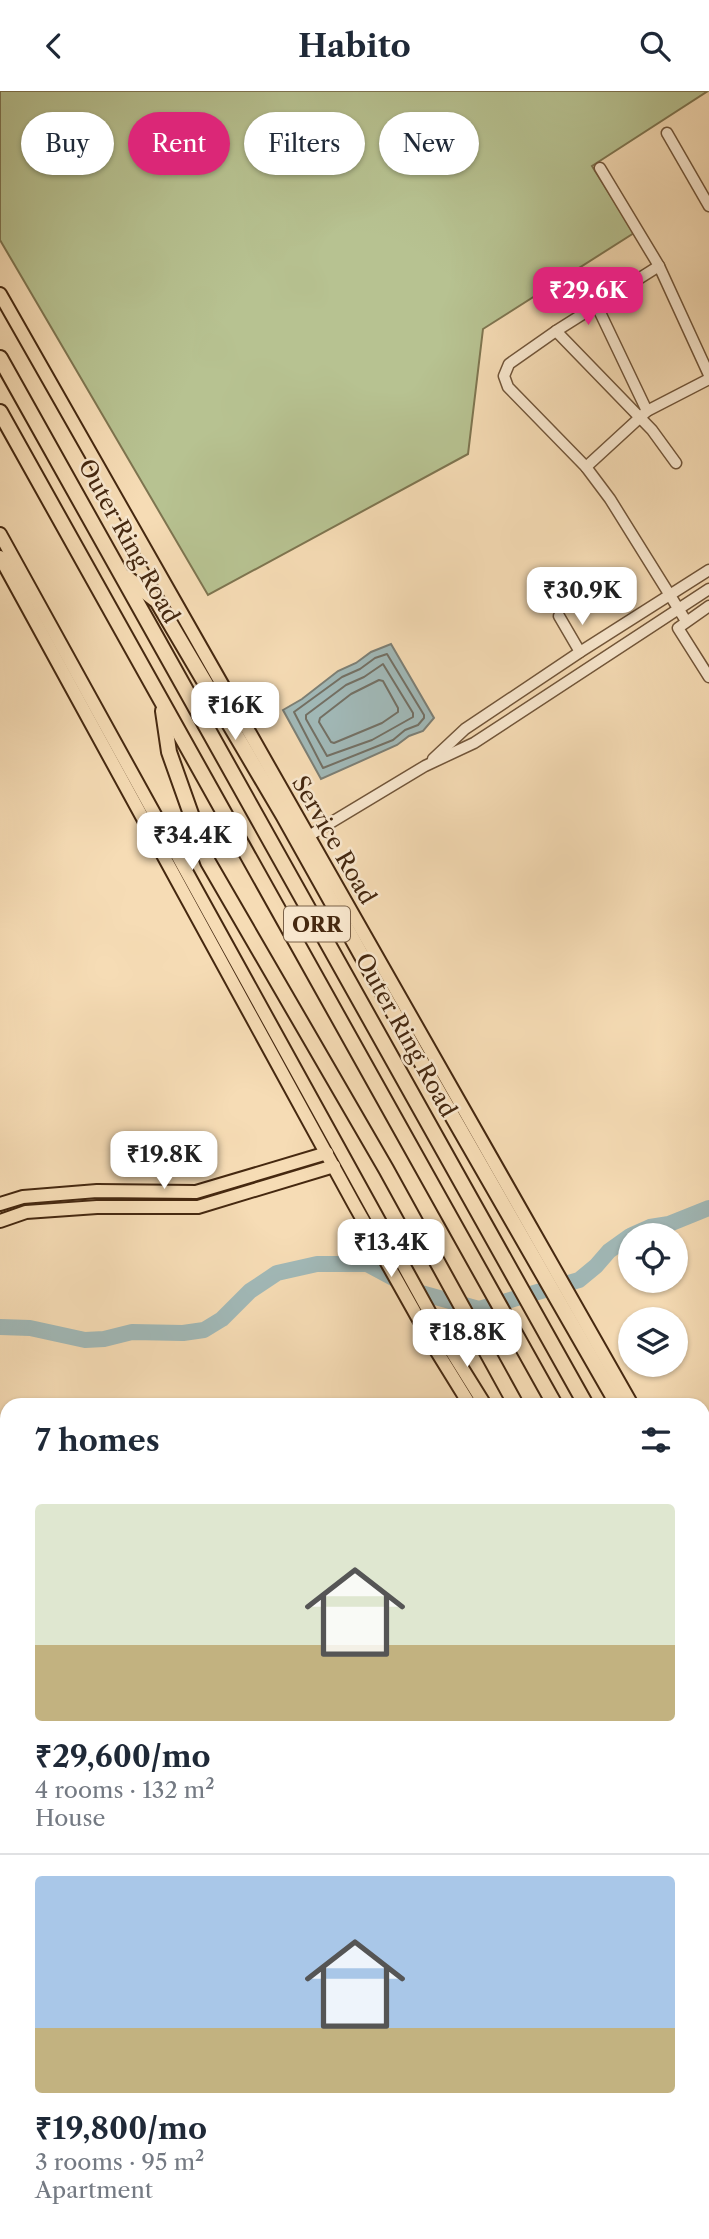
<!DOCTYPE html>
<meta charset="utf-8">
<style>
:root{--surface:#fff;--page:#f2f2f3;--text:#1f2937;--muted:#747a83;--line:#e0e1e3;--accent:#db2777}
body{margin:0;font-family:"Libre Caslon Text",serif;background:var(--page);color:var(--text);height:100vh;display:flex;flex-direction:column;font-size:26px;white-space:nowrap}
*{box-sizing:border-box;margin:0}
p{font-size:23px;color:var(--muted)}
.icon{flex:none;width:38px;height:38px;fill:none;stroke:currentColor;stroke-width:2;stroke-linecap:round;stroke-linejoin:round}
.map{position:relative;flex:1;overflow:hidden}
.drawer{position:absolute;left:0px;top:1307px;width:710px;height:842px;display:flex;flex-direction:column;background:var(--surface);border-radius:21px 21px 0 0;box-shadow:0 2px 5px #0004}
.drawer>*{flex:none}
.top-card{position:absolute;left:21px;top:21px;width:668px;height:63px;display:flex;gap:14px}
.buttons{position:absolute;left:618px;top:1132px;display:grid;gap:14px}
.buttons a{display:grid;place-items:center;width:70px;height:70px;border-radius:50%;background:var(--surface);box-shadow:0 2px 5px #0004;font-size:35px}
.price{position:absolute;translate:-50% -60px;padding:0 16px;border-radius:14px;background:#fff;color:#222;font-size:23px;line-height:46px;filter:drop-shadow(0 2px 4px #0008)}
.price::after{content:'';position:absolute;left:50%;top:42px;width:21px;height:16px;margin-left:-10px;background:inherit;clip-path:polygon(0 0,100% 0,50% 100%)}
.price.selected{background:var(--accent);color:#fff}
ul{padding:0;list-style:none}
li{display:grid;align-content:center;gap:14px;height:371px;padding:0 35px}
li+li{border-top:2px solid var(--line)}
li span{display:grid;place-items:center;height:217px;border-radius:7px;color:#555}
li>.icon{margin-inline-start:auto}
span .icon{width:126px;height:126px;fill:#fffc;stroke-width:1}
li b{font-size:30px}
h2{display:flex;justify-content:space-between;align-items:center;height:84px;padding:0 35px;font-size:30px}
.chip{padding:0 24px;border-radius:32px;background:var(--surface);box-shadow:0 2px 5px #0004;font-size:24px;line-height:63px}
.chip.selected{background:var(--accent);color:#fff}
header{display:flex;justify-content:space-between;align-items:center;height:91px;padding:0 35px;background:var(--surface);font-size:32px;font-weight:800}
.map>svg:first-child{display:block}
</style>
<header><svg class="icon" aria-label="back" viewBox="0 0 24 24"><path d="M15 5l-7 7 7 7"/></svg>Habito<svg class="icon" aria-label="search" viewBox="0 0 24 24"><circle cx="10" cy="10" r="6"/><path d="M15 15l6 6"/></svg></header>
<div class="map">
<svg width="709" height="2148" viewBox="0 0 709 2148">
<rect width="100%" height="100%" fill="#f6dcb5"/>
<filter id="stains"><feTurbulence type="fractalNoise" baseFrequency=".00286" numOctaves="4"/><feColorMatrix values="0 0 0 0 .2 0 0 0 0 .09 0 0 0 0 .02 0 0 0 .5 -.17"/></filter>
<radialGradient id="worn" r=".72"><stop offset=".6" stop-color="#630" stop-opacity="0"/><stop offset="1" stop-color="#630" stop-opacity=".3"/></radialGradient>
<!-- green -->
<polygon fill="#b7c291" stroke="#7e7550" stroke-width="2" points="0,0 708,0 592,75 634,142 483,238 468,363 208,504 0,149"/>
<!-- water -->
<polygon fill="#a1b9b8" stroke="#7c7f75" stroke-width="2" points="391,553 434,627 423,640 409,645 397,654 321,688 283,619 302,608 338,580 356,572 371,561"/>
<g fill="none" stroke-linecap="round" stroke-linejoin="round">
<!-- shore -->
<g stroke="#737064" stroke-width="2">
<polygon points="387,563 424,624 424,627 418,634 405,639 393,649 323,677 294,621 342,586 360,578 375,567"/>
<polygon points="383,573 413,622 413,626 372,649 327,665 306,628 306,624 346,594 364,586"/>
<polygon points="379,589 383,590 398,617 398,621 382,632 334,652 331,651 319,631 320,627 351,603"/>
</g>
<!-- river -->
<g stroke="#a1b9b8" stroke-width="16">
<polyline points="632,1144 650,1136 669,1133 709,1117"/>
<polyline points="0,1236 30,1237 85,1249 104,1248 132,1241 183,1242 204,1239 222,1228 250,1200 277,1182 317,1173 367,1173 421,1202 479,1218 579,1189 596,1175 609,1160 630,1145"/>
</g>
<defs>
<g id="minor">
<polyline points="667,42 709,115"/>
<polyline points="600,77 659,175 709,284"/>
<polyline points="659,175 556,240 509,273 504,285 508,296 586,376 610,408 686,530"/>
<polyline points="596,213 647,320"/>
<polyline points="556,240 652,339 676,372"/>
<polyline points="586,376 647,320 709,288"/>
<polyline points="709,515 678,537 709,586"/>
<polyline points="559,525 580,561"/>
<polyline points="433,668 465,638 580,561 709,479"/>
<polyline points="307,746 425,675 474,652 709,498"/>
<polyline points="0,1597 7,1609"/>
<polyline points="0,1712 7,1723"/>
<polyline points="0,1791 7,1787"/>
<polyline points="704,1836 709,1831"/>
<polyline points="704,1937 709,1949"/>
<polyline points="0,1954 7,1951"/>
<polyline points="704,1970 709,1966"/>
<polyline points="0,2022 7,2021"/>
<polyline points="704,2023 709,2014"/>
<polyline points="704,2096 709,2102"/>
<polyline points="704,2116 709,2111"/>
<polyline points="0,2120 7,2120"/>
<polyline points="104,2142 104,2148"/>
<polyline points="167,2142 167,2148"/>
<polyline points="280,2142 285,2148"/>
<polyline points="351,2142 357,2148"/>
<polyline points="461,2142 467,2148"/>
<polyline points="629,2142 633,2148"/>
<polyline points="679,2142 685,2148"/>
<polyline points="328,2148 338,2142"/>
<polyline points="539,2148 546,2142"/>
<polyline points="600,2148 608,2142"/>
</g>
<g id="major">
<polyline points="0,203 632,1314"/>
<polyline points="0,443 447,1253 485,1314"/>
<polyline points="0,466 354,1113 436,1259 470,1314"/>
<polyline points="0,1113 23,1106 97,1100 196,1101 327,1062"/>
<polyline points="0,1130 26,1121 97,1116 198,1116 334,1075"/>
<polyline points="704,1411 709,1407"/>
<polyline points="704,1424 709,1420"/>
<polyline points="704,1438 709,1439"/>
<polyline points="704,1455 709,1465"/>
<polyline points="704,1695 709,1703"/>
<polyline points="704,1709 709,1717"/>
<polyline points="0,1863 7,1858"/>
<polyline points="0,1875 7,1871"/>
</g>
<g id="highway">
<polyline points="0,267 586,1314"/>
<polyline points="0,321 555,1314"/>
<polyline points="127,487 157,510 283,724 419,967 618,1314"/>
<polyline points="163,620 169,661 208,771 386,1078 516,1314"/>
<polyline points="704,1523 709,1533"/>
<polyline points="704,1576 709,1585"/>
</g>
</defs>
<!-- minor casing -->
<use href="#minor" stroke="#715539" stroke-width="13"/>
<!-- major casing -->
<use href="#major" stroke="#452810" stroke-width="16"/>
<!-- highway casing -->
<use href="#highway" stroke="#452810" stroke-width="18"/>
<!-- minor -->
<use href="#minor" stroke="#f9e8cf" stroke-width="10"/>
<!-- major -->
<use href="#major" stroke="#f6dcb5" stroke-width="12"/>
<!-- highway -->
<use href="#highway" stroke="#f6dcb5" stroke-width="14"/>
</g>
<g text-anchor="middle" dominant-baseline="central" stroke-width="5" stroke-linejoin="round" paint-order="stroke">
<!-- shield labels -->
<rect fill="#f9e8cf" stroke="#7b6249" stroke-width="2" x="284" y="815.5" width="66" height="35" rx="5"/>
<g font-size="21" font-weight="bold" fill="#452810">
<text x="317" y="833">ORR</text>
</g>
<!-- street labels -->
<g font-size="23" fill="#452810" stroke="#f9e8cf">
<text transform="translate(129 450) rotate(61)">Outer Ring Road</text>
<text transform="translate(334 749) rotate(60)">Service Road</text>
<text transform="translate(406 944) rotate(61)">Outer Ring Road</text>
</g>
</g>
<rect width="100%" height="100%" filter="url(#stains)"/>
<rect width="100%" height="100%" fill="url(#worn)"/>
</svg>
<div class="buttons">
<a><svg class="icon" aria-label="locate" viewBox="0 0 24 24"><circle cx="12" cy="12" r="6"/><path d="M12 2v4M12 18v4M2 12h4M18 12h4"/></svg></a>
<a><svg class="icon" aria-label="layers" viewBox="0 0 24 24"><path d="M12 4l9 5-9 5-9-5zM3 14l9 5 9-5"/></svg></a>
</div>
<b class="price selected" style="left:588px;top:236px">₹29.6K</b>
<b class="price" style="left:582px;top:536px">₹30.9K</b>
<b class="price" style="left:235px;top:651px">₹16K</b>
<b class="price" style="left:192px;top:781px">₹34.4K</b>
<b class="price" style="left:164px;top:1100px">₹19.8K</b>
<b class="price" style="left:391px;top:1188px">₹13.4K</b>
<b class="price" style="left:467px;top:1278px">₹18.8K</b>
<div class="top-card">
<a class="chip">Buy</a>
<a class="chip selected">Rent</a>
<a class="chip">Filters</a>
<a class="chip">New</a>
</div>
<section class="drawer">
<h2>7 homes<svg class="icon" aria-label="filters" viewBox="0 0 24 24"><path d="M4 7h16M4 17h16"/><circle cx="9" cy="7" r="2"/><circle cx="15" cy="17" r="2"/></svg></h2>
<ul>
<li><span style="background:linear-gradient(#dfe7d0 65%,#c2b280 0)"><svg class="icon" aria-label="home" viewBox="0 0 24 24"><path d="M3 11l9-7 9 7M6 9v11h12V9"/></svg></span><div><b>₹29,600/mo</b><p>4 rooms · 132 m²</p><p>House</p></div></li>
<li><span style="background:linear-gradient(#a9c7e8 70%,#c2b280 0)"><svg class="icon" aria-label="home" viewBox="0 0 24 24"><path d="M3 11l9-7 9 7M6 9v11h12V9"/></svg></span><div><b>₹19,800/mo</b><p>3 rooms · 95 m²</p><p>Apartment</p></div></li>
</ul>
</section>
</div>
